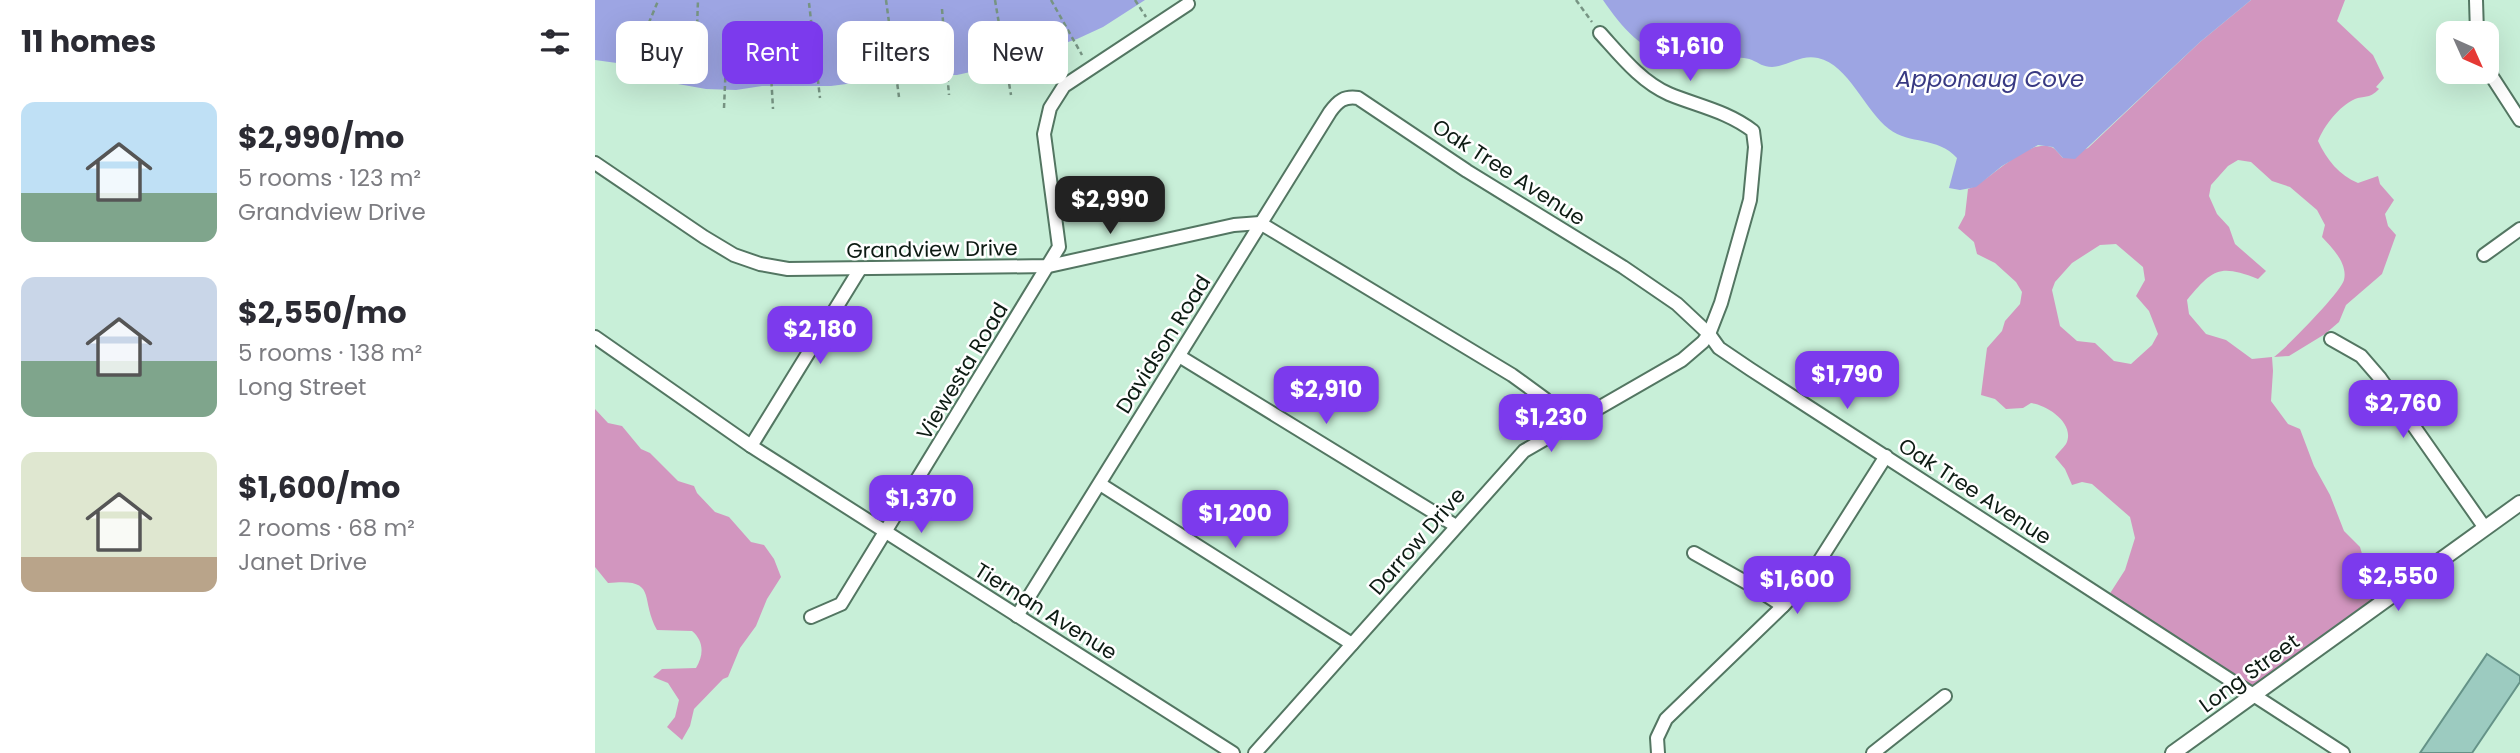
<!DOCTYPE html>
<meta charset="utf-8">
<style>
:root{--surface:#fff;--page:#f2f2f3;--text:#2b2b33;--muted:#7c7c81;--accent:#7c3aed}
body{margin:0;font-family:Poppins,sans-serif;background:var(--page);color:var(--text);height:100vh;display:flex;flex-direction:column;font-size:26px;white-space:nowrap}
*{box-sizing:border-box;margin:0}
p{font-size:23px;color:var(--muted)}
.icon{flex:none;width:38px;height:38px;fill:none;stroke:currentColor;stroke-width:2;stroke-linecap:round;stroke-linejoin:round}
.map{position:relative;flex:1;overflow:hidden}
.side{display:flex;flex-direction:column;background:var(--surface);width:595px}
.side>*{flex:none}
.banner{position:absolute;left:21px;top:21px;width:665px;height:63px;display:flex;gap:14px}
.needle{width:46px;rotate:135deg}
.tools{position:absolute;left:1841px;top:21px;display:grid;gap:14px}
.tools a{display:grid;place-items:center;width:63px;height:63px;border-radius:14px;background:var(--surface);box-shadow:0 7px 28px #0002;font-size:35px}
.price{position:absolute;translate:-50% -60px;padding:0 16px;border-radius:14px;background:var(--accent);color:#fff;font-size:23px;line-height:46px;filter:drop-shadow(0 2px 4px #0008)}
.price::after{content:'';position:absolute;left:50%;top:42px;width:21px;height:16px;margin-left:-10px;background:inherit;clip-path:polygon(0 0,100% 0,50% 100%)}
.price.current{background:#222;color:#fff}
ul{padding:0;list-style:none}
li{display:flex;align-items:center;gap:21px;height:175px;padding:0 21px}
li span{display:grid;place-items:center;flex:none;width:196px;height:140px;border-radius:14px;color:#555}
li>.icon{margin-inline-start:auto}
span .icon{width:84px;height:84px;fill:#fffc;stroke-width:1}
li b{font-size:30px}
h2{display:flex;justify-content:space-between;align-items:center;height:84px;padding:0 21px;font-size:30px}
.tag{padding:0 24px;border-radius:14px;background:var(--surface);box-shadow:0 7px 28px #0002;font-size:24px;line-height:63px}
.tag.current{background:var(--accent);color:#fff}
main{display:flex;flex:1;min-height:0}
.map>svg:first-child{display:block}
</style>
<main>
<section class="side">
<h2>11 homes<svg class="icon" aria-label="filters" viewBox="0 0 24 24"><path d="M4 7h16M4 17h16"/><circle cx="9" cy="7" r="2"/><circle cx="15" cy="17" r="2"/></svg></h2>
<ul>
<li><span style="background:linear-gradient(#bfe0f5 65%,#7fa58c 0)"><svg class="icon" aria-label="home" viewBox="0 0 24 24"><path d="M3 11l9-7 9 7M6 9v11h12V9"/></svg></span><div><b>$2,990/mo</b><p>5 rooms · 123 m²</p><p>Grandview Drive</p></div></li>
<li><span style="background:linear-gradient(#c9d6e8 60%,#7fa58c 0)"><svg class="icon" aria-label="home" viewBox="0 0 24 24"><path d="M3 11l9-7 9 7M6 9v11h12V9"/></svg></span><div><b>$2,550/mo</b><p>5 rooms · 138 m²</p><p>Long Street</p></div></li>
<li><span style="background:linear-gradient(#dfe7d0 75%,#b9a48a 0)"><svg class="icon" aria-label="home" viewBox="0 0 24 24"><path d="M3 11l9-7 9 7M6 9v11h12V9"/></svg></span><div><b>$1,600/mo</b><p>2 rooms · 68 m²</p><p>Janet Drive</p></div></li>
</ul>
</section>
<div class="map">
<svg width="1925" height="753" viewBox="0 0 1925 753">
<rect width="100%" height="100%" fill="#c8efd8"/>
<!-- forest -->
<g fill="#d296bf" fill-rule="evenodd">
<path d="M1656,0h94l-8,21 36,34 11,23 -8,9 3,2c-10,10 -12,6 -24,10 -16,7 -31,27 -37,42 9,19 21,34 40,42l20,-7 2,8 14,16 -9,14 3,12 8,9 -14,39 -36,31 -7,17 -14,12 -36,22 -15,1c12,-9 67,-65 70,-77 4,-17 -12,-32 -22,-43l3,-12 -8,-15 -27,-23 -18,-6 -21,-19 -13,-2 -10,6 -17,19 -2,11 8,18 12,13 6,17 31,27 -8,8c-39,-15 -45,-10 -71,21l2,14 17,20 20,6 26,19 20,-2 1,14 -2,30 17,23 12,5 14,37 16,29 14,36 16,16 5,17 23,35 -131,96 -150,-97 18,-28 10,-32 -5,-21 -38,-33 -10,-2 -10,3 -7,-16 -10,-12c3,-4 8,-9 11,-13 10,-20 -18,-39 -35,-41l-8,5 -17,1 -11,-10 -14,-4 6,-47 15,-17 3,-10 15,-17 2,-12 -6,-10 -21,-19 -18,-9 -3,-12 -16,-14 7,-13 3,-26c23,-8 58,-51 83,-42 4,1 8,7 12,11l25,-10 112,-106zM1521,244l27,23 2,13 -9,16 13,15 9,23 -6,11 -21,19 -17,-3 -19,-18 -18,-2 -17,-15 -8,-36 3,-8 17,-19 28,-18z"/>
<path d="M0,409l13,14 14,3 19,23 9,4 28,28 16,5 3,7 18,19 14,5 22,25 13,3 10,14 7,18 -14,22 -11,27 -16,22 -12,29 -5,2 -29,30 -4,17 -8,14 -15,-13 8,-10 4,-17 -11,-17 -15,-6 9,-8 34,-1c8,-13 8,-27 -4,-37l-35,-1c-18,-33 2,-52 -49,-47l-13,-16z"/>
</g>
<!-- water -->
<g fill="#9da5e3">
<polygon points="0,0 550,0 508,27 482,39 402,66 362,75 320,75 236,86 167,86 141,90 111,89 66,81 52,76 29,64 0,60"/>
<path d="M1008,0h648l-51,42 -125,117 -12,-1 -10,-11 -15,-2 -36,21 -26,21 -16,3 -11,-2 8,-30c-20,-22 -47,-13 -68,-29 -24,-18 -40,-64 -71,-71 -17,-4 -30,8 -46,9 -9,0 -13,-4 -20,-7 -7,-3 -15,-2 -22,-3 -10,-1 -21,-3 -32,-2 -7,0 -14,2 -21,2 -34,-3 -56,-31 -74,-57z"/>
</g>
<!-- building -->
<polygon fill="#9ccbc0" stroke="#659388" stroke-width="2" points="1892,654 1925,676 1925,682 1877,753 1825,753"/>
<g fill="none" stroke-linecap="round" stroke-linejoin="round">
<defs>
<g id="minor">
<polyline points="1881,0 1882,33"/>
<polyline points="1892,69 1925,120"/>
<polyline points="0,163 109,237 139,255 165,264 193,269 454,266 639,225 665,223 917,375 950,399 975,423"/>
<polyline points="1889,255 1925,229"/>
<polyline points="0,337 156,446 638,753"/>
<polyline points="1736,339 1766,356 1785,378 1890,528"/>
<polyline points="584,356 861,526"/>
<polyline points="156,446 265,269"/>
<polyline points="505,484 757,644"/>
<polyline points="1099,553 1154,584 1188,606"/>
<path d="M422,616l313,-504c8,-11 14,-16 28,-14l109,73 156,96 54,37 32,30 10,14 31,21 593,384"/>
<polyline points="216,617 246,604 464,247 449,134 455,108 469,86 593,4"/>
<path d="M660,753l269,-302 158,-91 21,-18 6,-8 12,-31 29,-103 5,-53 -2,-16c-26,-20 -55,-25 -84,-37 -28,-12 -49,-39 -69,-61"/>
<polyline points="1063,753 1062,738 1071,719 1188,606 1213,579 1291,456"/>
<polyline points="1278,753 1350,696"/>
</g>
<polyline id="tertiary" points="1578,753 1925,503"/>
</defs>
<!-- minor casing -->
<use href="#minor" stroke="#537662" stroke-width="16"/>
<!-- tertiary casing -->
<use href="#tertiary" stroke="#537662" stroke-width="18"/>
<!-- path -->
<g stroke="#779483" stroke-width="2.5" stroke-dasharray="5 3.5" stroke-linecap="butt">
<polyline points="291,0 304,97"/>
<polyline points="400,0 416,95"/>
<polyline points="456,0 487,55"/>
<polyline points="540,0 551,17"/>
<polyline points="981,0 997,22"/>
<polyline points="214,3 225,98"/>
<polyline points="347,9 354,95"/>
<polyline points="174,39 178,109"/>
<polyline points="34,70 63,1"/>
<polyline points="100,84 103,0"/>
<polyline points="129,108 131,62"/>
</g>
<!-- minor -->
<use href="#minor" stroke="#fff" stroke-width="12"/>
<!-- tertiary -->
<use href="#tertiary" stroke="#fff" stroke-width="14"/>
</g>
<g text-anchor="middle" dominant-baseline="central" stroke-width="5" stroke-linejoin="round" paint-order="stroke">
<!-- street labels -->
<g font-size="21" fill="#0d1b13" stroke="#fff">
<text transform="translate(914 172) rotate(33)">Oak Tree Avenue</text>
<text transform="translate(337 249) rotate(-1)">Grandview Drive</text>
<text transform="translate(568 344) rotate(-58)">Davidson Road</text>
<text transform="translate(367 371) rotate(-59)">Viewesta Road</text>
<text transform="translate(1380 491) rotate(33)">Oak Tree Avenue</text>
<text transform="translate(822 541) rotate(-49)">Darrow Drive</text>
<text transform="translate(451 611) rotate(32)">Tiernan Avenue</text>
<text transform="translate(1654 673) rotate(-36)">Long Street</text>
</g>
<!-- water labels -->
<g font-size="23" font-style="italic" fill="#393a83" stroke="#fff">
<text x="1395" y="79">Apponaug Cove</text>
</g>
</g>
</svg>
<div class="tools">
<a><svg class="needle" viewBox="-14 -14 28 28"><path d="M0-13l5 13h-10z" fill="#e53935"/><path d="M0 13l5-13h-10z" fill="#7c7c81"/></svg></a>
</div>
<b class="price" style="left:1095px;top:83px">$1,610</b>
<b class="price current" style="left:515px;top:236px">$2,990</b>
<b class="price" style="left:225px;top:366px">$2,180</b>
<b class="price" style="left:1252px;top:411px">$1,790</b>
<b class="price" style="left:731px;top:426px">$2,910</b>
<b class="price" style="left:1808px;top:440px">$2,760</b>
<b class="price" style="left:956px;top:454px">$1,230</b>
<b class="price" style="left:326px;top:535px">$1,370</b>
<b class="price" style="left:640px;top:550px">$1,200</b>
<b class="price" style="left:1803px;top:613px">$2,550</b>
<b class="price" style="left:1202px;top:616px">$1,600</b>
<div class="banner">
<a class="tag">Buy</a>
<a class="tag current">Rent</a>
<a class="tag">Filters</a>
<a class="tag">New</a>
</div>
</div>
</main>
